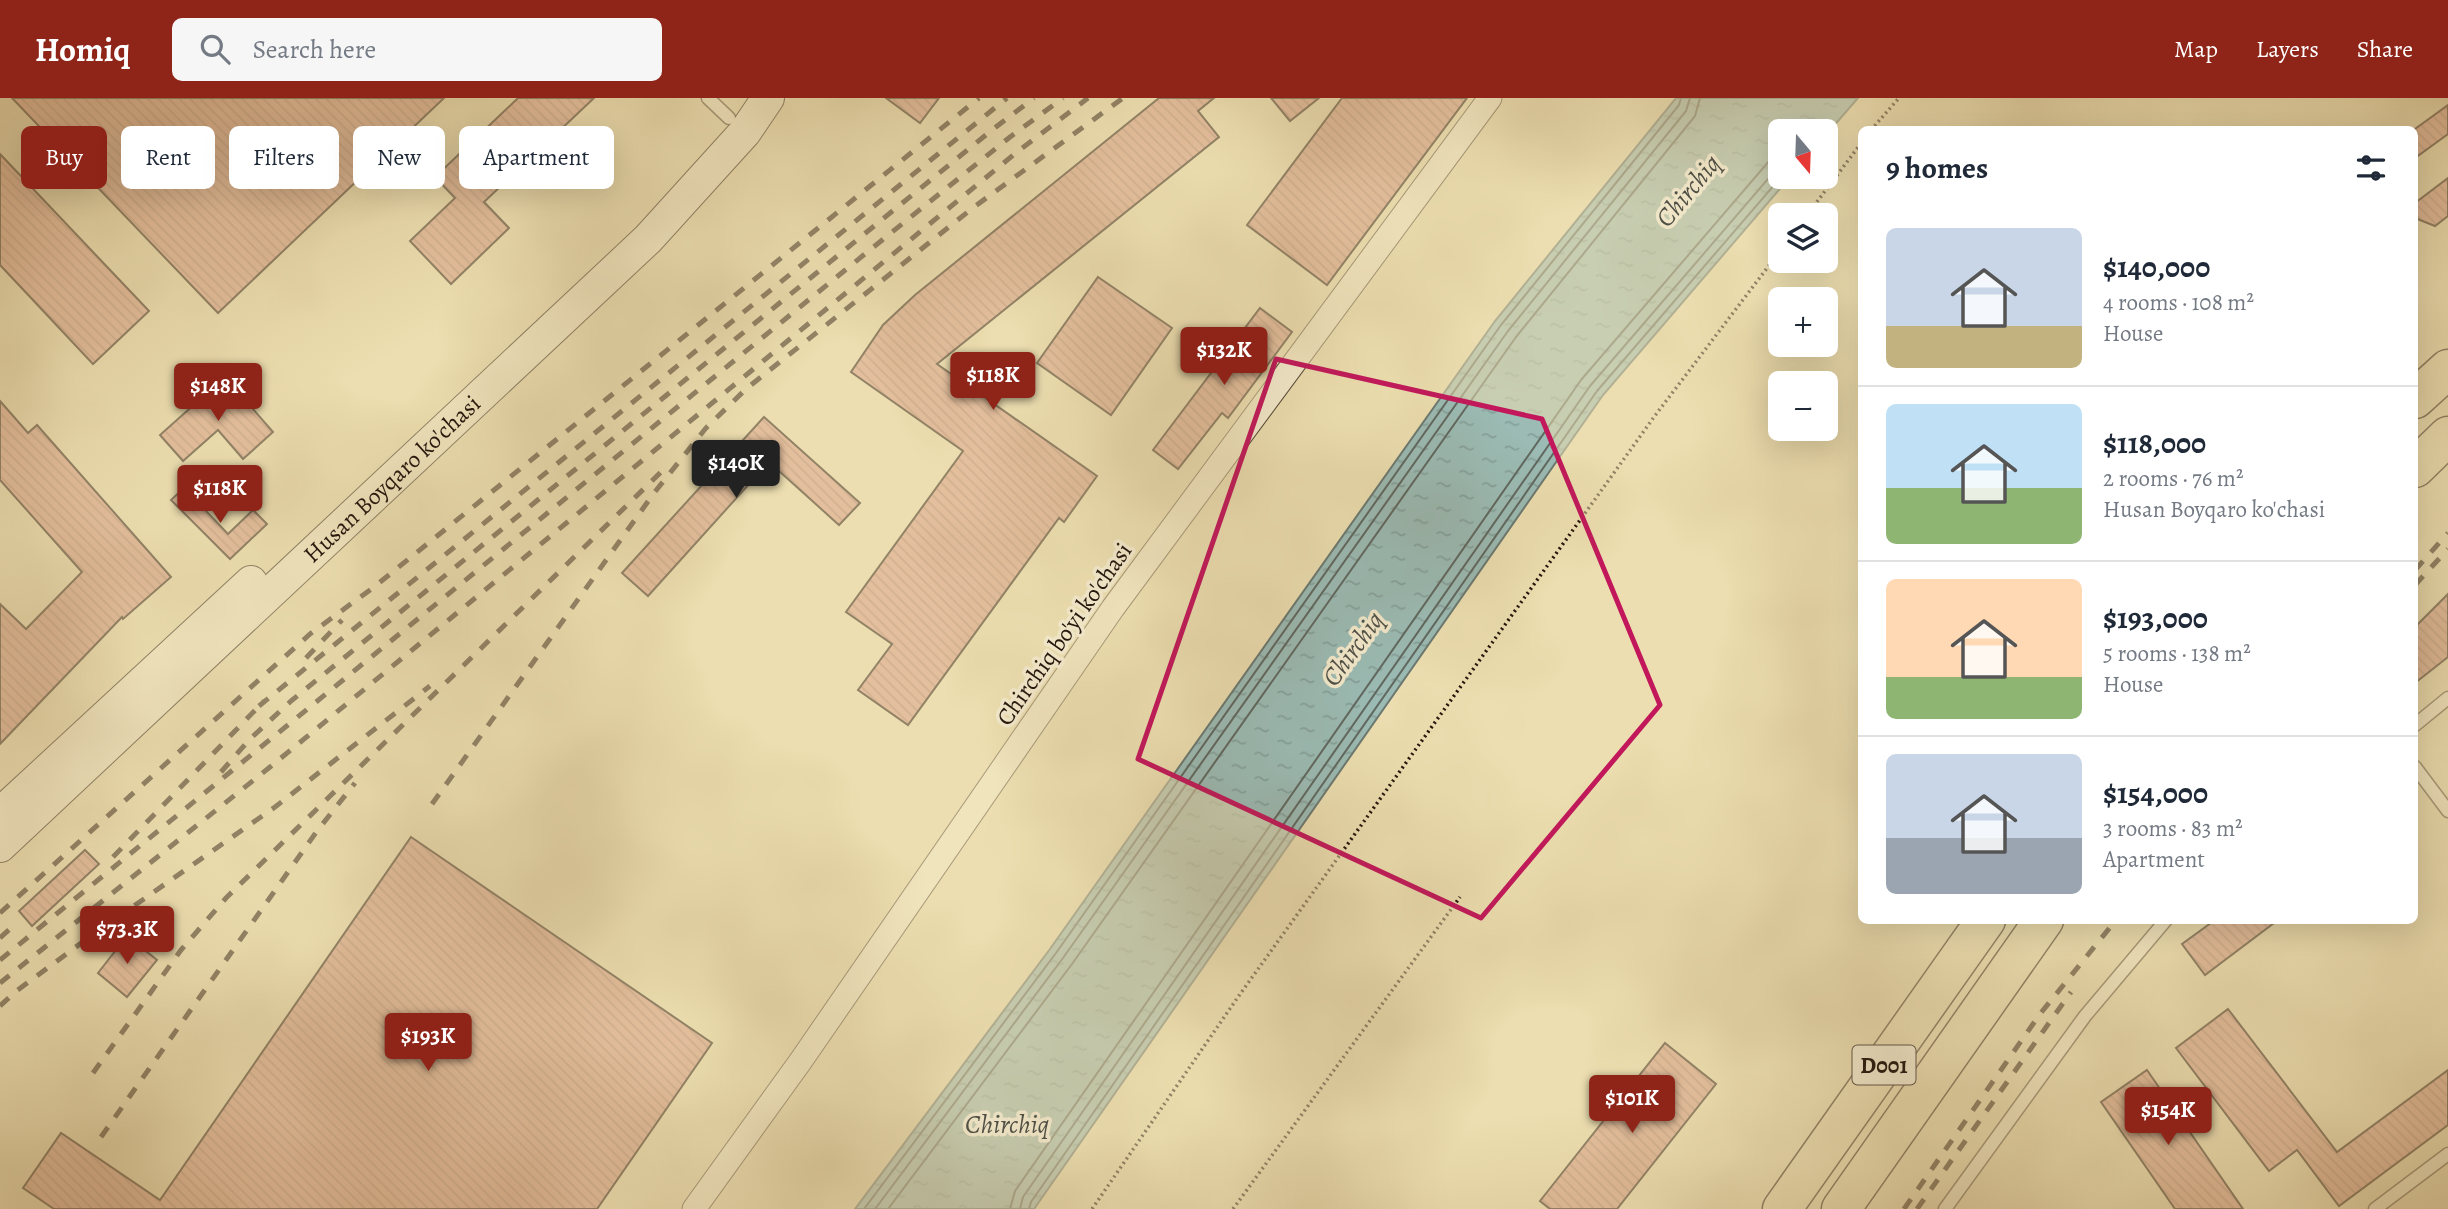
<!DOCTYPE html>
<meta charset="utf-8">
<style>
:root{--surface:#fff;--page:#f6f6f7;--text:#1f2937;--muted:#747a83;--line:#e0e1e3;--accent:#8f2418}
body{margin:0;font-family:Alegreya,serif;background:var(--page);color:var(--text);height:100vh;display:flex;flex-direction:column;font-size:26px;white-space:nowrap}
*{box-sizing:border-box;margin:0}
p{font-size:23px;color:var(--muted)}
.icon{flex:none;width:38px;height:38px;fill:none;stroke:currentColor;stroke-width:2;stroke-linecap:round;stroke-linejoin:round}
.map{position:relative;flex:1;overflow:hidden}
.panel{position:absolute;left:1858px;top:28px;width:560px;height:798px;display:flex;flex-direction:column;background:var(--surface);border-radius:10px;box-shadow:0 7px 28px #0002}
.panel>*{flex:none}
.guide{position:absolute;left:21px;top:28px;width:665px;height:63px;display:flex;gap:14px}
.needle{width:46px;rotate:161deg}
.buttons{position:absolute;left:1768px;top:21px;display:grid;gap:14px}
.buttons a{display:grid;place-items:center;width:70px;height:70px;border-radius:10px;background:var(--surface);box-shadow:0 7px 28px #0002;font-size:35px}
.price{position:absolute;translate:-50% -60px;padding:0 16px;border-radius:7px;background:var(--accent);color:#fff;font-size:23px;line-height:46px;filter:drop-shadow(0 2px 4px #0008)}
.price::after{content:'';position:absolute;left:50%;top:42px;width:21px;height:16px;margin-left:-10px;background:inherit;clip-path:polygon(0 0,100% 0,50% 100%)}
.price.on{background:#222;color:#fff}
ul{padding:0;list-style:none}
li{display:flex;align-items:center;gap:21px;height:175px;padding:0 28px}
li+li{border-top:2px solid var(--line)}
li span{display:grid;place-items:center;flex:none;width:196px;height:140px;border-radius:10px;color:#555}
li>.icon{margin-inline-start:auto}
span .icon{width:84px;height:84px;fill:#fffc;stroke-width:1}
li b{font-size:30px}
h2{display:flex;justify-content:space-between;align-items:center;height:84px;padding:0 28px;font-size:30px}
.pill{padding:0 24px;border-radius:10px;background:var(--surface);box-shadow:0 7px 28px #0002;font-size:24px;line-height:63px}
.pill.on{background:var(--accent);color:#fff}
header{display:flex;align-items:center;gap:42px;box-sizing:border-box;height:98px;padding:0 35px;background:var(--accent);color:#fff}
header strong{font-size:33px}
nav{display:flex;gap:38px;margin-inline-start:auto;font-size:24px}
.search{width:490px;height:63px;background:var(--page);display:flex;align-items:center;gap:18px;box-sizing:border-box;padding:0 24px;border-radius:10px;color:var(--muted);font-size:26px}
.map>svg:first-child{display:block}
</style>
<header>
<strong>Homiq</strong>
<div class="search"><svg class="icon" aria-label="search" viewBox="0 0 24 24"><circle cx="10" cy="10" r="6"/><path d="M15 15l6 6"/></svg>Search here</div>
<nav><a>Map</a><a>Layers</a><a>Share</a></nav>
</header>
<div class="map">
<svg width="2448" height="1111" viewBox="0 0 2448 1111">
<defs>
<pattern id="water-ripples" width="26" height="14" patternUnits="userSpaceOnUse" patternTransform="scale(1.75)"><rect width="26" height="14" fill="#9bbbb4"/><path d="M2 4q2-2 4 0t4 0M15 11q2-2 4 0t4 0" fill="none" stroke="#85a09a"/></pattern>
<pattern id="building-back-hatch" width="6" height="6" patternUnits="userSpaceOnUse" patternTransform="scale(1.75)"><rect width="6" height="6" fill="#da9985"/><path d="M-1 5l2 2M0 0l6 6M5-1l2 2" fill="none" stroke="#b17c6b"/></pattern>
</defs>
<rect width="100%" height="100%" fill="#ecdeb0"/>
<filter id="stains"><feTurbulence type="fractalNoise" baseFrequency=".00286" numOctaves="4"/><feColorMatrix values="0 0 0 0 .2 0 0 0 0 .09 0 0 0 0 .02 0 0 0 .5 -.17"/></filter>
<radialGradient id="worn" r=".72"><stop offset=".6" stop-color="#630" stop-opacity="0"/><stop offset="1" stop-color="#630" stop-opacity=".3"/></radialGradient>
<!-- water -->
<polygon fill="url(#water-ripples)" stroke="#6b7971" stroke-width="2" points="1676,0 1858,0 1825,38 1825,33 1780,33 1780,79 1790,79 1603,297 1034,1111 855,1111 1050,851 1495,223"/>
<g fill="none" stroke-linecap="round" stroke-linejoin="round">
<!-- shore -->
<g stroke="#606860" stroke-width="2">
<polyline points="864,1111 1056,855 1501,227 1679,7 1681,0"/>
<polyline points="875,1111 1063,860 1508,233 1686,13 1690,0"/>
<polyline points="888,1111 1072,866 1516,239 1695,18 1700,0"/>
<polyline points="1010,1111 1015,1093 1581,282 1770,62 1780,55"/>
<polyline points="1020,1111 1023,1099 1590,288 1780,67"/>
<polyline points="1029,1111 1031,1104 1597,293 1781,79"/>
</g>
</g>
<!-- building -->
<g fill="url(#building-back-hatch)" stroke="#24150d" stroke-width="2">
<polygon points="12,0 444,0 218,215"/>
<polygon points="518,0 594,0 484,104 509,130 451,186 410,143 455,100 435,79"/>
<polygon points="886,0 939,0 920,25"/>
<polygon points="1159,0 1214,0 1198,13 1219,39 937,266 1097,378 1064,424 1059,420 908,627 858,592 892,546 846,514 963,353 851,274 883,227 915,197"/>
<polygon points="1271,0 1319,0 1290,23"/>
<polygon points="1342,0 1467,0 1327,187 1247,127"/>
<polygon points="2448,7 2448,36 2415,60 2415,31"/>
<polygon points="0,56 149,213 93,266 0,167"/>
<polygon points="2448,80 2448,118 2435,128 2415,120 2415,105"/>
<polygon points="1098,179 1172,230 1111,317 1037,265"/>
<polygon points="1260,210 1292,234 1228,320 1222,315 1178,371 1153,352"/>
<polygon points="225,279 273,334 243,361 218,332 183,363 160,337"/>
<polygon points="0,303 28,335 37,327 171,479 123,521 122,519 0,646 0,506 26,531 82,474 0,382"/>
<polygon points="764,319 860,405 839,427 769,364 648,498 622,475"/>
<polygon points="184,390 228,436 253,412 267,426 230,461 171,402"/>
<polygon points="2448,496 2448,559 2415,585 2415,529"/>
<polygon points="411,739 712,945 597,1111 54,1111 23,1090 61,1035 160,1102"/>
<polygon points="85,752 99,766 32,828 19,813"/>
<polygon points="2215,822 2278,822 2205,877 2182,846"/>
<polygon points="127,838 157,862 127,899 98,875"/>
<polygon points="2228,911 2337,1054 2448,972 2448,1027 2339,1108 2297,1052 2269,1073 2176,950"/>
<polygon points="1665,945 1716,986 1617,1111 1550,1111 1540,1103"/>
<polygon points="2147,972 2243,1111 2175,1111 2101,1004"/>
</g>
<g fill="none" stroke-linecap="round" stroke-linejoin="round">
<defs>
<g id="service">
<polyline points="708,0 729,20"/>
<polyline points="2415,627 2448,600"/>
<polyline points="2415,669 2448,713"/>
<polyline points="1945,1111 2085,918 2166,822"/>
<polyline points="2375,1111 2448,1056"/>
</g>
<polyline id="minor" points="694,1111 800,964 1113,510 1490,0"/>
<g id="secondary">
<polyline points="0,716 251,484"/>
<path id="s1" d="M0,748l648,-607 97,-107 23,-34"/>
</g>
<g id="trunk">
<polyline points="2415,301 2448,271"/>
<polyline points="2415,370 2448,338"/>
<polyline points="1782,1111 1986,822"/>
<polyline points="1841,1111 2044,822"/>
</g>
</defs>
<!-- service casing -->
<use href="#service" stroke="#564736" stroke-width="15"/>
<!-- minor casing -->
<use href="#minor" stroke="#564736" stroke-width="25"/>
<!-- secondary casing -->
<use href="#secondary" stroke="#24150d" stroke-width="34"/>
<!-- trunk casing -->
<use href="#trunk" stroke="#24150d" stroke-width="41"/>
<!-- path -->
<g stroke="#24150d" stroke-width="3.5" stroke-dasharray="2 3.5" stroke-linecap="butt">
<polyline points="1871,32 1899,0"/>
<polyline points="1807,117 1862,44"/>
<polyline points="1092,1111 1238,899 1654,319 1780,153"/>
<polyline points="1233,1111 1460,799"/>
</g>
<!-- service -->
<use href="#service" stroke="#f3eacc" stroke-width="12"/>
<!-- minor -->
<use href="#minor" stroke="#f3eacc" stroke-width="23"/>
<!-- secondary -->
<use href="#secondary" stroke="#f3eacc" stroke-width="32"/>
<!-- trunk -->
<use href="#trunk" stroke="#ecdeb0" stroke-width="38"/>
<!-- rail -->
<g stroke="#24150d" stroke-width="5" stroke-dasharray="12 12" stroke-linecap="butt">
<polyline points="2415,472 2448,435"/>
<polyline points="2415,487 2448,451"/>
<polyline points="306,560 342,522"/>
<polyline points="259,608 1007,0"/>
<polyline points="221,674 250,641 291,603 992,32 1034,0"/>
<polyline points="432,706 654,395 706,330 746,291 974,109 1123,0"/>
<polyline points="113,759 264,603"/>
<polyline points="0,815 310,536 374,489 979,0"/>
<polyline points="0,840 11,830"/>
<polyline points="0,862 871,151 1010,39 1063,0"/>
<polyline points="0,885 270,669 1017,54 1088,0"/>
<polyline points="0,908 15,894 84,843 275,709 430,588"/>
<polyline points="93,975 181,852 226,800 661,374"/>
<polyline points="101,1039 317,733 355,685"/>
<polyline points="1904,1111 2040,916 2116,822"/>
<polyline points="1917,1111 2071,894"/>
</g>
</g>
<!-- marked area -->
<path d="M0 0H2448V1111H0ZM1276,261l266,60 118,286 -179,213 -343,-159z" fill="#ecdeb0" fill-opacity=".55" fill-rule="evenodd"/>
<path fill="none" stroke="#c2185b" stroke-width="5" stroke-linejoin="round" d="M1276,261l266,60 118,286 -179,213 -343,-159z"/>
<g text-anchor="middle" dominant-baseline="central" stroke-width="7" stroke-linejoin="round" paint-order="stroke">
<!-- shield labels -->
<rect fill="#f3eacc" stroke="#625546" stroke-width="2" x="1852.5" y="947.5" width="63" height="39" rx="5"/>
<g font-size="23" font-weight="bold" fill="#24150d">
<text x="1884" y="967">D001</text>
</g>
<!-- street labels -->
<g font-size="24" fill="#24150d" stroke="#f3eacc">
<text stroke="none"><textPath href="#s1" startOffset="537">Husan Boyqaro ko'chasi</textPath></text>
<text transform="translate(1064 536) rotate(-55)">Chirchiq bo'yi ko'chasi</text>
</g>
<!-- water labels -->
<g font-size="26" font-style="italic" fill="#4e4f47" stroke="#f3eacc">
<text transform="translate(1688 93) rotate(-50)">Chirchiq</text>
<text transform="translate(1353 551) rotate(-54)">Chirchiq</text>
<text x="1007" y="1026">Chirchiq</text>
</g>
</g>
<rect width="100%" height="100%" filter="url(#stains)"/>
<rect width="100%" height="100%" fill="url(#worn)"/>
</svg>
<div class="buttons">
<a><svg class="needle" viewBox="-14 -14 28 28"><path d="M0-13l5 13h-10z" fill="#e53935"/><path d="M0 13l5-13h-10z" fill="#747a83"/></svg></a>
<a><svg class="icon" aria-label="layers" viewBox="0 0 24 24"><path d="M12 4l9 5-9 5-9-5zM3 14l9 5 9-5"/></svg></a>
<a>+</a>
<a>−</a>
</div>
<b class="price" style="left:1224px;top:289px">$132K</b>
<b class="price" style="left:993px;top:314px">$118K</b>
<b class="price" style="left:218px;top:325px">$148K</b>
<b class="price on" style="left:736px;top:402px">$140K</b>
<b class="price" style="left:220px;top:427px">$118K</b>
<b class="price" style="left:127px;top:868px">$73.3K</b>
<b class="price" style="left:428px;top:975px">$193K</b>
<b class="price" style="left:1632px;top:1037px">$101K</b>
<b class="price" style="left:2168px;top:1049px">$154K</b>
<div class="guide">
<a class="pill on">Buy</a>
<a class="pill">Rent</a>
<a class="pill">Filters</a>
<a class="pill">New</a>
<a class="pill">Apartment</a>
</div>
<section class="panel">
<h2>9 homes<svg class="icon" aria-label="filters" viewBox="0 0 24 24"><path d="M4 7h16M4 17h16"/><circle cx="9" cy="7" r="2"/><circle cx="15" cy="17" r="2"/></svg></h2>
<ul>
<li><span style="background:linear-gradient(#c9d6e8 70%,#c2b280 0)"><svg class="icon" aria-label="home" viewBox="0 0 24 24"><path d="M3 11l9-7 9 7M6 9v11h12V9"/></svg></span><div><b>$140,000</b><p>4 rooms · 108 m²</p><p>House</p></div></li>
<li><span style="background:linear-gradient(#bfe0f5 60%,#8fb573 0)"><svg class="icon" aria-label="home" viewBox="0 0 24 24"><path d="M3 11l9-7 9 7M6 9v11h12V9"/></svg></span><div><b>$118,000</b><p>2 rooms · 76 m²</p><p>Husan Boyqaro ko'chasi</p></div></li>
<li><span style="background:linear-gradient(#ffd9b3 70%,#8fb573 0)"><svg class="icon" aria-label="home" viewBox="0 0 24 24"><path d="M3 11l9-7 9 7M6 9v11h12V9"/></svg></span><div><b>$193,000</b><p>5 rooms · 138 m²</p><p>House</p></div></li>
<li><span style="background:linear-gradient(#c9d6e8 60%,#9aa5b1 0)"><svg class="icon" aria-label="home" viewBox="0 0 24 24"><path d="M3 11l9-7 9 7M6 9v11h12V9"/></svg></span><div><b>$154,000</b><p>3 rooms · 83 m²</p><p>Apartment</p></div></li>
</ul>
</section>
</div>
